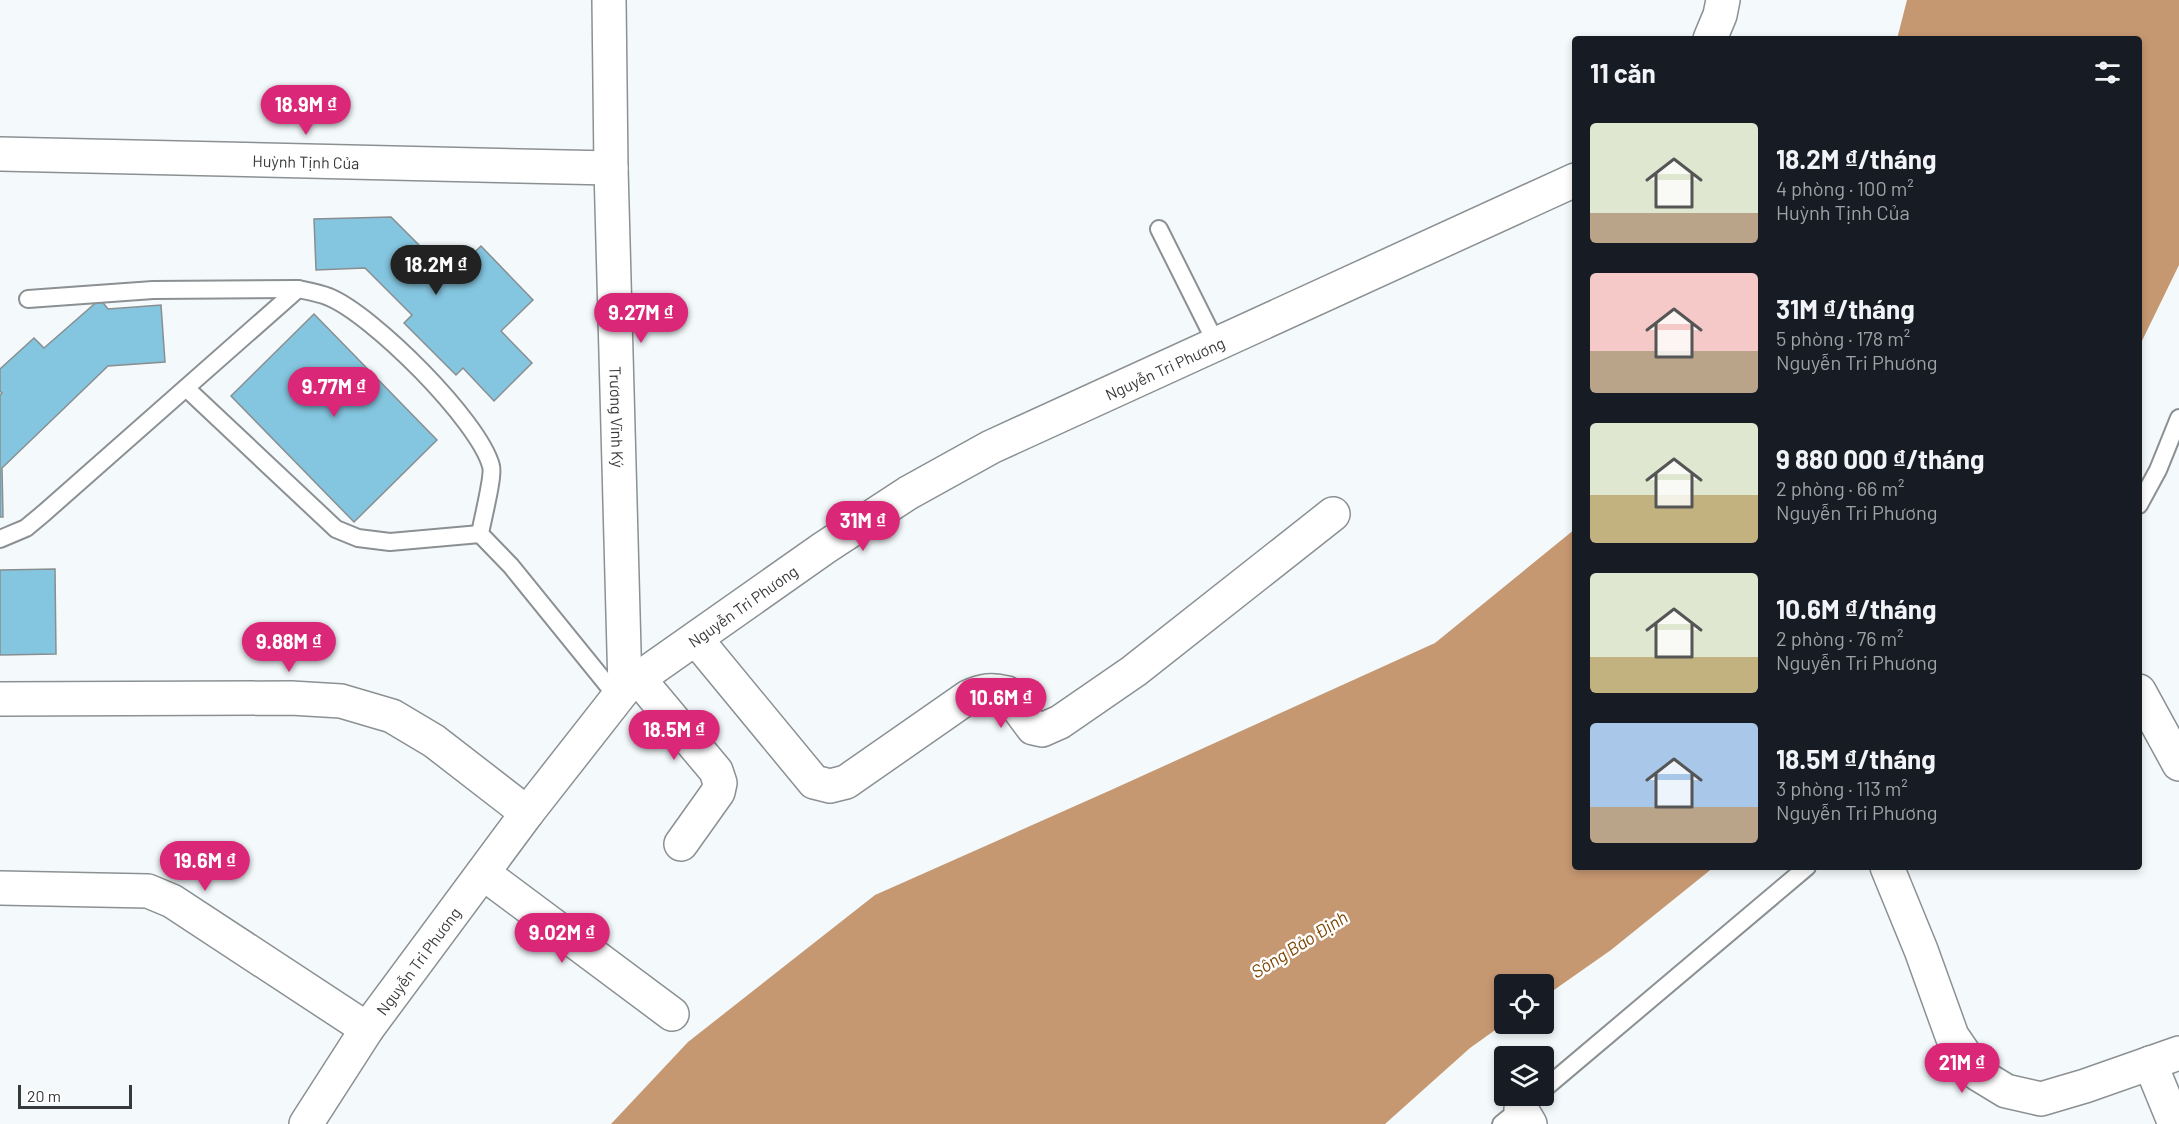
<!DOCTYPE html>
<html lang="vi">
<meta charset="utf-8">
<style>
:root{--surface:#171b24;--page:#242831;--text:#f1f3f6;--muted:#9ea1a6;--accent:#db2777}
body{margin:0;font-family:Barlow,sans-serif;background:var(--page);color:var(--text);height:100vh;display:flex;flex-direction:column;font-size:22px;white-space:nowrap}
*{box-sizing:border-box;margin:0}
p{font-size:20px;color:var(--muted)}
.icon{flex:none;width:33px;height:33px;fill:none;stroke:currentColor;stroke-width:2;stroke-linecap:round;stroke-linejoin:round}
.map{position:relative;flex:1;overflow:hidden}
.panel{position:absolute;left:1572px;top:36px;width:570px;height:834px;display:flex;flex-direction:column;background:var(--surface);border-radius:6px;box-shadow:0 3px 9px #0003}
.panel>*{flex:none}
.buttons{position:absolute;left:1494px;top:974px;display:grid;gap:12px}
.buttons a{display:grid;place-items:center;width:60px;height:60px;border-radius:6px;background:var(--surface);box-shadow:0 3px 9px #0003;font-size:30px}
.scale{position:absolute;left:18px;bottom:15px;width:114px;box-sizing:border-box;padding-left:6px;border:3px solid #37393a;border-top:0;font-size:16px;line-height:21px;white-space:nowrap;color:#37393a;-webkit-text-stroke:4px #fff;paint-order:stroke}
.price{position:absolute;translate:-50% -51px;padding:0 14px;border-radius:21px;background:var(--accent);color:#fff;font-size:20px;line-height:39px;filter:drop-shadow(0 2px 3px #0008)}
.price::after{content:'';position:absolute;left:50%;top:36px;width:18px;height:14px;margin-left:-9px;background:inherit;clip-path:polygon(0 0,100% 0,50% 100%)}
.price.selected{background:#222;color:#fff}
ul{padding:0;list-style:none}
li{display:flex;align-items:center;gap:18px;height:150px;padding:0 18px}
li span{display:grid;place-items:center;flex:none;width:168px;height:120px;border-radius:6px;color:#555}
li>.icon{margin-inline-start:auto}
span .icon{width:72px;height:72px;fill:#fffc;stroke-width:1}
li b{font-size:26px}
h2{display:flex;justify-content:space-between;align-items:center;height:72px;padding:0 18px;font-size:26px}
.map>svg:first-child{display:block}
</style>
<div class="map">
<svg width="2179" height="1124" viewBox="0 0 2179 1124">
<rect width="100%" height="100%" fill="#f4fafc"/>
<!-- water -->
<g fill="#c69872">
<polygon points="1907,0 2179,0 2179,265 2139,347 2139,39 1897,39"/>
<polygon points="1575,529 1575,867 1714,867 1611,950 1544,997 1544,984 1504,984 1505,1023 1470,1048 1385,1124 611,1124 688,1042 875,895 1111,790 1435,643"/>
</g>
<!-- building -->
<g fill="#84c5df" stroke="#898e90" stroke-width="1.5">
<polygon points="391,217 450,276 481,246 533,300 501,331 532,363 494,401 463,368 456,375 404,323 412,315 365,268 316,270 314,219"/>
<polygon points="100,299 108,309 161,305 165,362 108,366 2,468 3,517 0,517 0,395 2,393 0,391 0,369 34,338 44,348"/>
<polygon points="314,314 437,440 354,522 231,396"/>
<polygon points="55,569 56,654 0,655 0,570"/>
</g>
<g fill="none" stroke-linecap="round" stroke-linejoin="round">
<defs>
<g id="service">
<polyline points="1159,229 1216,343"/>
<polyline points="28,299 153,290 298,289"/>
<polyline points="186,388 336,529 358,538 390,542 480,534"/>
<polyline points="2139,505 2158,470 2179,418"/>
<path d="M0,539l26,-11 18,-15 254,-224c10,2 22,4 31,8 44,18 150,124 162,169 3,10 -9,55 -11,68l31,32 107,132"/>
<polyline points="1544,1089 1807,867"/>
<polyline points="1501,1124 1537,1095"/>
</g>
<g id="minor">
<path id="s1" d="M0,154l611,14"/>
<path d="M696,639l118,143 16,4 16,-4 122,-85c15,-7 24,-8 39,-4l26,35 9,2 18,-8 74,-51 199,-157"/>
<polyline points="639,679 716,771 720,783 718,792 681,844"/>
<polyline points="2139,691 2179,764"/>
<polyline points="0,699 291,698 341,701 392,716 434,741 527,813"/>
<polyline points="1887,867 1921,950 1952,1036 1978,1074 2006,1091 2041,1099 2085,1086 2179,1053"/>
<polyline points="483,873 672,1014"/>
<polyline points="0,888 148,891 172,901 367,1029"/>
<polyline points="2150,1063 2175,1124"/>
<polyline points="1521,1109 1530,1124"/>
</g>
<g id="tertiary">
<path id="s2" d="M609,0l2,168 14,520"/>
<polyline points="1710,39 1720,15 1723,0"/>
<path id="s3" d="M306,1124l61,-95 160,-216 98,-125 199,-140 84,-55 83,-46 584,-267"/>
</g>
</defs>
<!-- service casing -->
<use href="#service" stroke="#8b9092" stroke-width="20"/>
<!-- minor casing -->
<use href="#minor" stroke="#8b9092" stroke-width="36"/>
<!-- tertiary casing -->
<use href="#tertiary" stroke="#8b9092" stroke-width="36"/>
<!-- service -->
<use href="#service" stroke="#fff" stroke-width="16"/>
<!-- minor -->
<use href="#minor" stroke="#fff" stroke-width="33"/>
<!-- tertiary -->
<use href="#tertiary" stroke="#fff" stroke-width="33"/>
</g>
<g text-anchor="middle" dominant-baseline="central" stroke-width="5" stroke-linejoin="round" paint-order="stroke">
<!-- street labels -->
<g font-size="16" fill="#37393a" stroke="#fff">
<text stroke="none"><textPath href="#s1" startOffset="306">Huỳnh Tịnh Của</textPath></text>
<text stroke="none"><textPath href="#s3" startOffset="1170">Nguyễn Tri Phương</textPath></text>
<text stroke="none"><textPath href="#s2" startOffset="417">Trương Vĩnh Ký</textPath></text>
<text stroke="none"><textPath href="#s3" startOffset="684">Nguyễn Tri Phương</textPath></text>
<text stroke="none"><textPath href="#s3" startOffset="198">Nguyễn Tri Phương</textPath></text>
</g>
<!-- water labels -->
<g font-size="18" font-style="italic" fill="#7e4500" stroke="#fff">
<text transform="translate(1299 944) rotate(-32)">Sông Bảo Định</text>
</g>
</g>
</svg>
<div class="buttons">
<a><svg class="icon" aria-label="locate" viewBox="0 0 24 24"><circle cx="12" cy="12" r="6"/><path d="M12 2v4M12 18v4M2 12h4M18 12h4"/></svg></a>
<a><svg class="icon" aria-label="layers" viewBox="0 0 24 24"><path d="M12 4l9 5-9 5-9-5zM3 14l9 5 9-5"/></svg></a>
</div>
<div class="scale">20 m</div>
<b class="price" style="left:306px;top:136px">18.9M ₫</b>
<b class="price selected" style="left:436px;top:296px">18.2M ₫</b>
<b class="price" style="left:641px;top:344px">9.27M ₫</b>
<b class="price" style="left:334px;top:418px">9.77M ₫</b>
<b class="price" style="left:863px;top:552px">31M ₫</b>
<b class="price" style="left:289px;top:673px">9.88M ₫</b>
<b class="price" style="left:1001px;top:729px">10.6M ₫</b>
<b class="price" style="left:674px;top:761px">18.5M ₫</b>
<b class="price" style="left:205px;top:892px">19.6M ₫</b>
<b class="price" style="left:562px;top:964px">9.02M ₫</b>
<b class="price" style="left:1962px;top:1094px">21M ₫</b>
<section class="panel">
<h2>11 căn<svg class="icon" aria-label="filters" viewBox="0 0 24 24"><path d="M4 7h16M4 17h16"/><circle cx="9" cy="7" r="2"/><circle cx="15" cy="17" r="2"/></svg></h2>
<ul>
<li><span style="background:linear-gradient(#dfe7d0 75%,#b9a48a 0)"><svg class="icon" aria-label="home" viewBox="0 0 24 24"><path d="M3 11l9-7 9 7M6 9v11h12V9"/></svg></span><div><b>18.2M ₫/tháng</b><p>4 phòng · 100 m²</p><p>Huỳnh Tịnh Của</p></div></li>
<li><span style="background:linear-gradient(#f6c9c9 65%,#b9a48a 0)"><svg class="icon" aria-label="home" viewBox="0 0 24 24"><path d="M3 11l9-7 9 7M6 9v11h12V9"/></svg></span><div><b>31M ₫/tháng</b><p>5 phòng · 178 m²</p><p>Nguyễn Tri Phương</p></div></li>
<li><span style="background:linear-gradient(#dfe7d0 60%,#c2b280 0)"><svg class="icon" aria-label="home" viewBox="0 0 24 24"><path d="M3 11l9-7 9 7M6 9v11h12V9"/></svg></span><div><b>9 880 000 ₫/tháng</b><p>2 phòng · 66 m²</p><p>Nguyễn Tri Phương</p></div></li>
<li><span style="background:linear-gradient(#dfe7d0 70%,#c2b280 0)"><svg class="icon" aria-label="home" viewBox="0 0 24 24"><path d="M3 11l9-7 9 7M6 9v11h12V9"/></svg></span><div><b>10.6M ₫/tháng</b><p>2 phòng · 76 m²</p><p>Nguyễn Tri Phương</p></div></li>
<li><span style="background:linear-gradient(#a9c7e8 70%,#b9a48a 0)"><svg class="icon" aria-label="home" viewBox="0 0 24 24"><path d="M3 11l9-7 9 7M6 9v11h12V9"/></svg></span><div><b>18.5M ₫/tháng</b><p>3 phòng · 113 m²</p><p>Nguyễn Tri Phương</p></div></li>
</ul>
</section>
</div>
